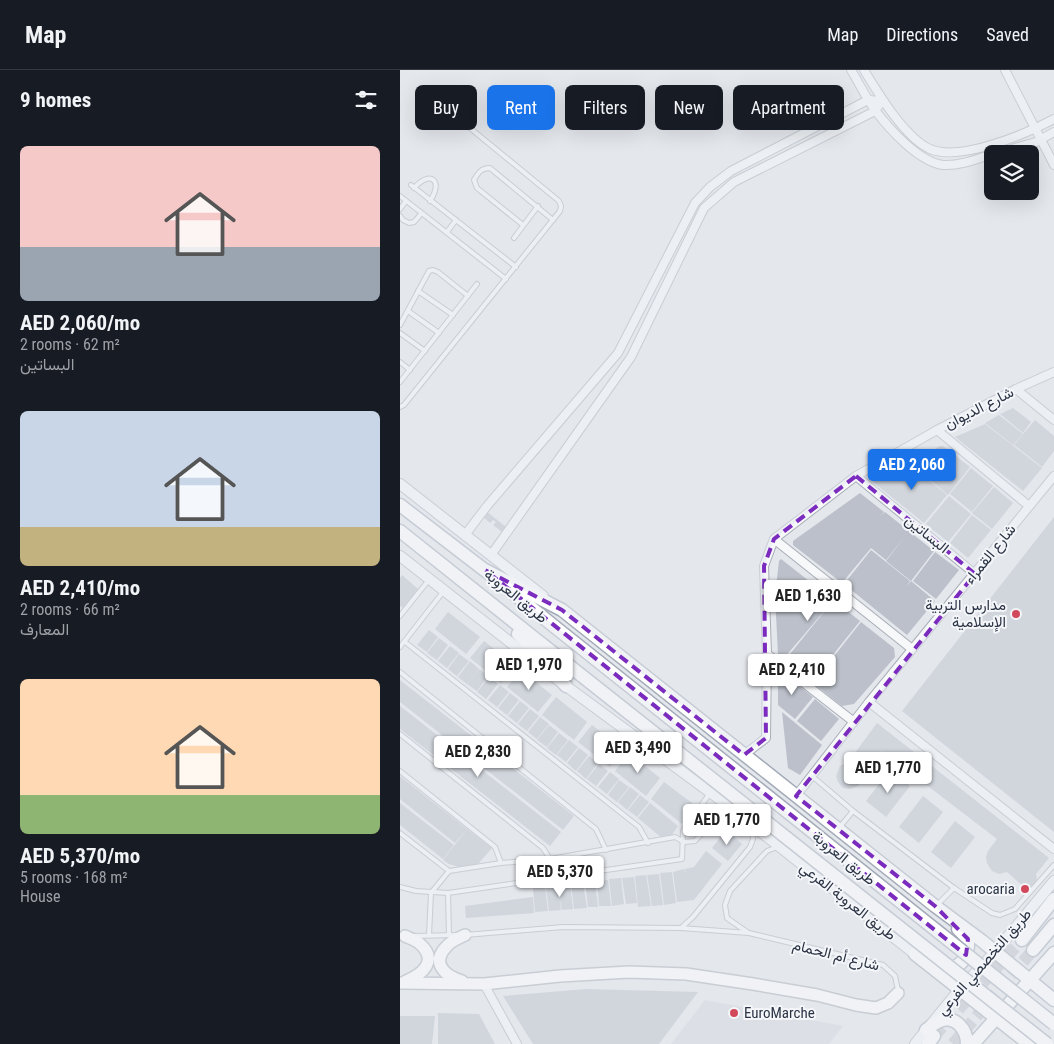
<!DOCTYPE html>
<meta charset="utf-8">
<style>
:root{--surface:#171b24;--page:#242831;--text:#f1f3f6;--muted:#9ea1a6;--line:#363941;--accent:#1a73e8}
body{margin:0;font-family:"Roboto Condensed",Vazirmatn,sans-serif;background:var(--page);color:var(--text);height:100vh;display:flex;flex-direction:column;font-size:19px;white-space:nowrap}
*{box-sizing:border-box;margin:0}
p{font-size:16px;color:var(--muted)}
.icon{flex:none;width:28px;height:28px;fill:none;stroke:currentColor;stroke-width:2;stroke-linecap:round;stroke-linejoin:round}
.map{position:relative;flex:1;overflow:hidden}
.panel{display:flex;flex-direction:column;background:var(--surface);width:400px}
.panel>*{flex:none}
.banner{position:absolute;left:15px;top:15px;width:475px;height:45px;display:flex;gap:10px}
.tools{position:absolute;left:584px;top:75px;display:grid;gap:10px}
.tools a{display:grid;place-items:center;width:55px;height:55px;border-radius:8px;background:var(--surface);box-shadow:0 5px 20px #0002;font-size:25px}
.price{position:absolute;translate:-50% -42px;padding:0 11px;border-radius:5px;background:#fff;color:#222;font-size:16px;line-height:32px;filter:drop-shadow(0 1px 2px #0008)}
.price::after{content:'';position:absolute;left:50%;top:30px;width:15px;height:11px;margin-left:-8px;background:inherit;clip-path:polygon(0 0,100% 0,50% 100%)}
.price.active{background:var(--accent);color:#fff}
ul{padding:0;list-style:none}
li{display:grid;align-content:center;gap:10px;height:265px;padding:0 20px}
li span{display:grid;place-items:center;height:155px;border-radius:8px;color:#555}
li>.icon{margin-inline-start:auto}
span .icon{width:90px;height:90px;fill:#fffc;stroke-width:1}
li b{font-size:21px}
h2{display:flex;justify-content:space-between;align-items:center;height:60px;padding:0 20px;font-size:21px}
.pill{padding:0 18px;border-radius:8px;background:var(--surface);box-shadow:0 5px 20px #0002;font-size:18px;line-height:45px}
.pill.active{background:var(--accent);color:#fff}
header{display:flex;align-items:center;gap:30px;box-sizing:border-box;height:70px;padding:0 25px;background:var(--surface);border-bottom:1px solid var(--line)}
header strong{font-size:24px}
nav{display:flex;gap:28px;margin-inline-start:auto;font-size:18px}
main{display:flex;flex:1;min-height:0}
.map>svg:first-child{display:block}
</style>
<header>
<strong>Map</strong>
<nav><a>Map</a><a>Directions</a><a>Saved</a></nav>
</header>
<main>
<section class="panel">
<h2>9 homes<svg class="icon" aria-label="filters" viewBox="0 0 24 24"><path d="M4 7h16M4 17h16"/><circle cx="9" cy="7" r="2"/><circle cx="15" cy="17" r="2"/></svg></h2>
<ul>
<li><span style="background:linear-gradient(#f6c9c9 65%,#9aa5b1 0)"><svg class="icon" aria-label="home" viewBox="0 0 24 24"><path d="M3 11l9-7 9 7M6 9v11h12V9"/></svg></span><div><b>AED 2,060/mo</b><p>2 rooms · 62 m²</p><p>البساتين</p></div></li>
<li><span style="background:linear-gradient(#c9d6e8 75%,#c2b280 0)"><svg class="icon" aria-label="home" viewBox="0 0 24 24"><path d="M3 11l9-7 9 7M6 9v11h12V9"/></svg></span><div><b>AED 2,410/mo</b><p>2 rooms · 66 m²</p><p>المعارف</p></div></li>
<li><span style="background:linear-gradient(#ffd9b3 75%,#8fb573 0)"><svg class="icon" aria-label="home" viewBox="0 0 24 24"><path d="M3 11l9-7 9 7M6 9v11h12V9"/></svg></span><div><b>AED 5,370/mo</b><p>5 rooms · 168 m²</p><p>House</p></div></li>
</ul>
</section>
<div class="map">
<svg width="654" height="974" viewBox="0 0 654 974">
<rect width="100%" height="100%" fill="#e4e7ec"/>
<!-- built -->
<polygon fill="#d2d6de" points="305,930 443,956 429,974 271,974"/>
<!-- building -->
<g fill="#bbc0ca">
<polygon points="613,338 631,352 623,363 600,344"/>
<polygon points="599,345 623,364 613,375 585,353"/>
<polygon points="635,350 654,366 654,381 642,397 614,375"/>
<polygon points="585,354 642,398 623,421 555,367"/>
<polygon points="540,376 543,376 570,397 548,425 510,393"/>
<polygon points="508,393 547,425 524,453 473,412"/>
<polygon points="571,398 593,416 572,442 550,424"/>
<polygon points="594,417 613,433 592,459 572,443"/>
<polygon points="460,423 484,442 480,446 485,442 534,481 511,511 486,491 506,465 486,490 471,478 442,513 393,475 393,471"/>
<polygon points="549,426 571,444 548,472 526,454"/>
<polygon points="86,441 106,457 102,462 93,455 96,452 93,450 90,453 82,446"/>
<polygon points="572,445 591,460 568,488 550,473"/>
<polygon points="654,447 654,762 502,641"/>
<polygon points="471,480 510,511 506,517 511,511 535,531 507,565 444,514"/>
<polygon points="535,482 559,500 536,529 513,511"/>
<polygon points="381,489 460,551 412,611 386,589 432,532 384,588 378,584 375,526 379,491"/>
<polygon points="2,505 18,519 3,538 0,536 0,508"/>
<polygon points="48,542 80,567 66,584 35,559"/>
<polygon points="461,552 494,578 495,587 454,634 442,636 413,613"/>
<polygon points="29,560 38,567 27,582 17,575"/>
<polygon points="39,568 48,575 37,590 27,583"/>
<polygon points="84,571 115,595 101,613 70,588"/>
<polygon points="50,576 59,583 47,598 38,591"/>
<polygon points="59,584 69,591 57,606 48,599"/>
<polygon points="70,591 79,599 67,614 58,607"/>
<polygon points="79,599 88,606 77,621 67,614"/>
<polygon points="121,600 152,625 138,642 107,617"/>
<polygon points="383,603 413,627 395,649 378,635 378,605"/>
<polygon points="89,607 98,614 86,629 77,622"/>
<polygon points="0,610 174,746 163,760 0,632"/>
<polygon points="100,615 109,622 97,637 88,630"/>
<polygon points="110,623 119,630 107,645 98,638"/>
<polygon points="156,627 187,652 174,670 142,645"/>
<polygon points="415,629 439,649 421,671 397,651"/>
<polygon points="120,631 129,638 117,653 108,646"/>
<polygon points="0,636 161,762 150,776 0,659"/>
<polygon points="130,639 139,646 127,661 118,654"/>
<polygon points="382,642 422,675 400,705 388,698"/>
<polygon points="140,647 149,654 137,669 128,662"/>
<polygon points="477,653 649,788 636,804 637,810 635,814 632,817 625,818 607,802 599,804 592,801 587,793 586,787 588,781 597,769 482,681 462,704 462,710 458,716 450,719 443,718 438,712 436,706 440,696 449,691"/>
<polygon points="149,655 158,662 147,677 137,670"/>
<polygon points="192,655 223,680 210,697 178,672"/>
<polygon points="159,663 168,670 156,685 147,678"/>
<polygon points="169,670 178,677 166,692 157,685"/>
<polygon points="179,678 188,685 176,701 167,693"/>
<polygon points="229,683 260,708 246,726 215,701"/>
<polygon points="189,686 198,693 186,709 177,701"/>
<polygon points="199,694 208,701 196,716 187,709"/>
<polygon points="490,700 510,716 486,747 466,731"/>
<polygon points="210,702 219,709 207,724 198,717"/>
<polygon points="0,706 67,759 55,773 0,729"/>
<polygon points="219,710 229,717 217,732 208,725"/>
<polygon points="264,712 296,736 282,754 251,729"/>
<polygon points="230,717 239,724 227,740 218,732"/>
<polygon points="240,725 249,732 237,747 228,740"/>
<polygon points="523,726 543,742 519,773 499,757"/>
<polygon points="0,733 54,775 43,789 0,755"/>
<polygon points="250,733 278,756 271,766 262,768 238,748"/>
<polygon points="555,751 575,767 551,798 531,782"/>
<polygon points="67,759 92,778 78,794 59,797 49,794 43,790"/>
<polygon points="326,760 342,774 328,791 312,778"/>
<polygon points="306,781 322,794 294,830 277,832 273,802 284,799 286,804 285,799 294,797"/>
<polygon points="272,802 276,833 264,835 260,803"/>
<polygon points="259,804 263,835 252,836 247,805"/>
<polygon points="246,805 251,836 238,837 235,806"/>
<polygon points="234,807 237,833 226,834 222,808"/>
<polygon points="221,808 224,834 212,836 209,809"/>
<polygon points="208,810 211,836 199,836 197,811"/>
<polygon points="195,811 198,837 188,837 185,812"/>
<polygon points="183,813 187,838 174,839 171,814"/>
<polygon points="170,814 173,839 162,840 160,829 161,840 149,841 146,817"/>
<polygon points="145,817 148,841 135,842 133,818"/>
<polygon points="133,827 134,843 66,848 65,836"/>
<polygon points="186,919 298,922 259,974 133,974 103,926"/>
<polygon points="38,943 79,944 95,974 38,974"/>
<polygon points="0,946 35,946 32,974 0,974"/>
</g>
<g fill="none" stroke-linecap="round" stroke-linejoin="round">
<!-- primary-tunnel -->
<g stroke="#bfc3cb" stroke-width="12" stroke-dasharray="12 6" stroke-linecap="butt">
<polyline points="534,966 622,870"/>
<polyline points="553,974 633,880"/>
</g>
<defs>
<g id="service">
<polyline points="11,115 116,197"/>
<path d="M14,118c16,-18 30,-8 16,13"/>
<polyline points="0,126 106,209"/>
<polyline points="0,139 6,131"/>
<polyline points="0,146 3,150 9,153 14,152 21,144"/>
<path d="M123,155l-46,-37 -3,-8c4,-7 7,-12 16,-12l63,52"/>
<polyline points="47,162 56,150"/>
<polyline points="114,168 138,136"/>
<polyline points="18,221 53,245"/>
<polyline points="8,241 39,263"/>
<polyline points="0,255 29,201 33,200 38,202 68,226"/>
<polyline points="0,263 25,281"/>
<polyline points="0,292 10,300"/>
<polyline points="0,312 77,214"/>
<polyline points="0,337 4,335 160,141 161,136 159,131 42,35"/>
<polyline points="0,546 28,511"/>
<polyline points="5,572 239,757 248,773"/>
<polyline points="0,577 43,522"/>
<polyline points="0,602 196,759 206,780"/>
<polyline points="0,664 143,778 150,789"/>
<polyline points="0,701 95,777 101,793"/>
<polyline points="412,706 453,741 554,818 592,843 600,845 615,839 654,795"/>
<polyline points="439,758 453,741"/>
<polyline points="0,763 49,801 101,793 150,789 275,767 284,772 295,771 328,736"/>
<polyline points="0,817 16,821 48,823 282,789 283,761 310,723"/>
<polyline points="48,823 49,865"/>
<polyline points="538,834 554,818"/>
<polyline points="281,858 293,847 350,777 353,769 352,758"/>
<polyline points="347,862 327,848 325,835 330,821 367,781 377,777"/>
<polyline points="29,865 31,823 49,801"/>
<polyline points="65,865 163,857 281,858 349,863 483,895 495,906 498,920"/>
<polyline points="13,866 56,865"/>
</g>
<g id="minor">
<path d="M451,0c8,13 15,28 24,40 14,19 44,52 68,55 17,1 34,-6 49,-11"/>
<path d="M464,0c14,23 41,68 66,79 30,13 96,-15 124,-30"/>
<polyline points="605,0 654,95"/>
<polyline points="594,84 636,72 654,62"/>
<polyline points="616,319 654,350"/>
<polyline points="537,360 629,436"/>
<polyline points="456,406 575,504"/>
<polyline points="65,465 87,436 218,283 295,133 310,117 331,101 468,30 482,31"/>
<polyline points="374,469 512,579"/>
<polyline points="91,485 231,287 304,138 334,112 475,41 482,31"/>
<polyline points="367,584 454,652"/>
<polyline points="469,632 654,779"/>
<polyline points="344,685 366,668 367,584 364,496 374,469 456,406 537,360 616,319 654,302"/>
<polyline points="396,726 469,632 654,406"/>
<polyline points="84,914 117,974"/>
</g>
<g id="tertiary">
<polyline points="0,414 143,526"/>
<polyline points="0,486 166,616 322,731 515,884"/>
<polyline points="515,974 560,919 595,882 654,811"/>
</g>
<g id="secondary">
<path d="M5,866c4,2 10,4 14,7 20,17 4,31 -13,38"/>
<path d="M62,911c-17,-5 -32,-18 -15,-35 4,-5 12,-8 18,-11"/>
<polyline points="0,913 84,914 160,906 229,902 286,904 353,914 417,925 456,935 476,938 488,933 498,923"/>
</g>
<g id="primary">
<polyline points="0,435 91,505"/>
<polyline points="0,461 143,575"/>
<polyline points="85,500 162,540 535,836 582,871 654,930"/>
<polyline points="107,518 155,557"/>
<polyline points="118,564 139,584 166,616"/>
<polyline points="622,870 654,829"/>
<polyline points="633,880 654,855"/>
<polyline points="515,884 629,974"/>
<path d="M543,900c19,-2 26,-13 25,-31l-10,-10"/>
<path d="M526,960c4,-3 9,-7 14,-9 16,-6 27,9 27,23"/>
<polyline points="528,974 534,966"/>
<polyline points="573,974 654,883"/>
</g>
</defs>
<!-- service casing -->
<use href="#service" stroke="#a9aeb7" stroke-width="6"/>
<!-- minor casing -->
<use href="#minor" stroke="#a9aeb7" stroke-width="10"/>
<!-- tertiary casing -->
<use href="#tertiary" stroke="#a9aeb7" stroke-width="12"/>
<!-- secondary casing -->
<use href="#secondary" stroke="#a9aeb7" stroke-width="14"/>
<!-- primary casing -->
<use href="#primary" stroke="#a3abb8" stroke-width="15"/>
<!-- service -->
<use href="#service" stroke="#f7f8fa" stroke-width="4"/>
<!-- minor -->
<use href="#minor" stroke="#f7f8fa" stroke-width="8"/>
<!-- tertiary -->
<use href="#tertiary" stroke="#f7f8fa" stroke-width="10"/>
<!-- secondary -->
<use href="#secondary" stroke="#fff" stroke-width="11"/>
<!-- primary -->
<use href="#primary" stroke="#fff" stroke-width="12"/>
<defs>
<g id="primary-bridge">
<polyline points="155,557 654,954"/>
<polyline points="143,575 647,974"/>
</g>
</defs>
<!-- primary-bridge casing -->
<use href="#primary-bridge" stroke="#a3abb8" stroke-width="15" stroke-linecap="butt"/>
<!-- primary-bridge -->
<use href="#primary-bridge" stroke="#fff" stroke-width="12"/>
</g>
<!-- marked area -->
<path d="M0 0H654V974H0ZM456,406l119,98 -179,222 139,110 33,33 -2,16 -481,-385 77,40 182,145 22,-17 -2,-172 10,-27z" fill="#e4e7ec" fill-opacity=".55" fill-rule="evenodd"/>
<path fill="none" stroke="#7b2cbf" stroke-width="4" stroke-dasharray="10 6" stroke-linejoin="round" d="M456,406l119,98 -179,222 139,110 33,33 -2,16 -481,-385 77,40 182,145 22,-17 -2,-172 10,-27z"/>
<!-- markers -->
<g fill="#d1495b" stroke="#f4f6f9" stroke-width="2">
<circle cx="616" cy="544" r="5"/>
<circle cx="625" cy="819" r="5"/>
<circle cx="334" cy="943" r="5"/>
</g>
<g text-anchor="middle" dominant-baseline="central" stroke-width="4" stroke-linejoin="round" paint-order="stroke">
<!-- street labels -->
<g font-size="15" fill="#2b3445" stroke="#f4f6f9">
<text transform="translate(579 338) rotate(-27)">شارع الديوان</text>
<text transform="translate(527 464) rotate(39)">البساتين</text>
<text transform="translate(590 484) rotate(-51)">شارع القمراء</text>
<text transform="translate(116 526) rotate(39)">طريق العروبة</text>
<text transform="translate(444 788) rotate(39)">طريق العروبة</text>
<text transform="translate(448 831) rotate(38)">طريق العروبة الفرعي</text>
<text transform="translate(436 885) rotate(14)">شارع أم الحمام</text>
<text transform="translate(584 892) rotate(-49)">طريق التخصصي الفرعي</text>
</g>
<!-- poi labels -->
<g font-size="15" fill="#2b3445" stroke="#f4f6f9" text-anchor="end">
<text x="606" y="535">مدارس التربية<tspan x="606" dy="17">الإسلامية</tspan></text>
<text x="615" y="819">arocaria</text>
<text x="344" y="943" text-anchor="start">EuroMarche</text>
</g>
</g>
</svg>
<div class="tools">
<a><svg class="icon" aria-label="layers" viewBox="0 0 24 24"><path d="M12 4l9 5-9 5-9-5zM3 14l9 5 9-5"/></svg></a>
</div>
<b class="price active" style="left:512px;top:421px">AED 2,060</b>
<b class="price" style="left:408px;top:552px">AED 1,630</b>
<b class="price" style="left:129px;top:621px">AED 1,970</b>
<b class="price" style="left:392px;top:626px">AED 2,410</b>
<b class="price" style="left:238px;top:704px">AED 3,490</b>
<b class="price" style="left:78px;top:708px">AED 2,830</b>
<b class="price" style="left:488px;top:724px">AED 1,770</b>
<b class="price" style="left:327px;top:776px">AED 1,770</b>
<b class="price" style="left:160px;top:828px">AED 5,370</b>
<div class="banner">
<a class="pill">Buy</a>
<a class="pill active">Rent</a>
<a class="pill">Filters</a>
<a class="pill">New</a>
<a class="pill">Apartment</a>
</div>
</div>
</main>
